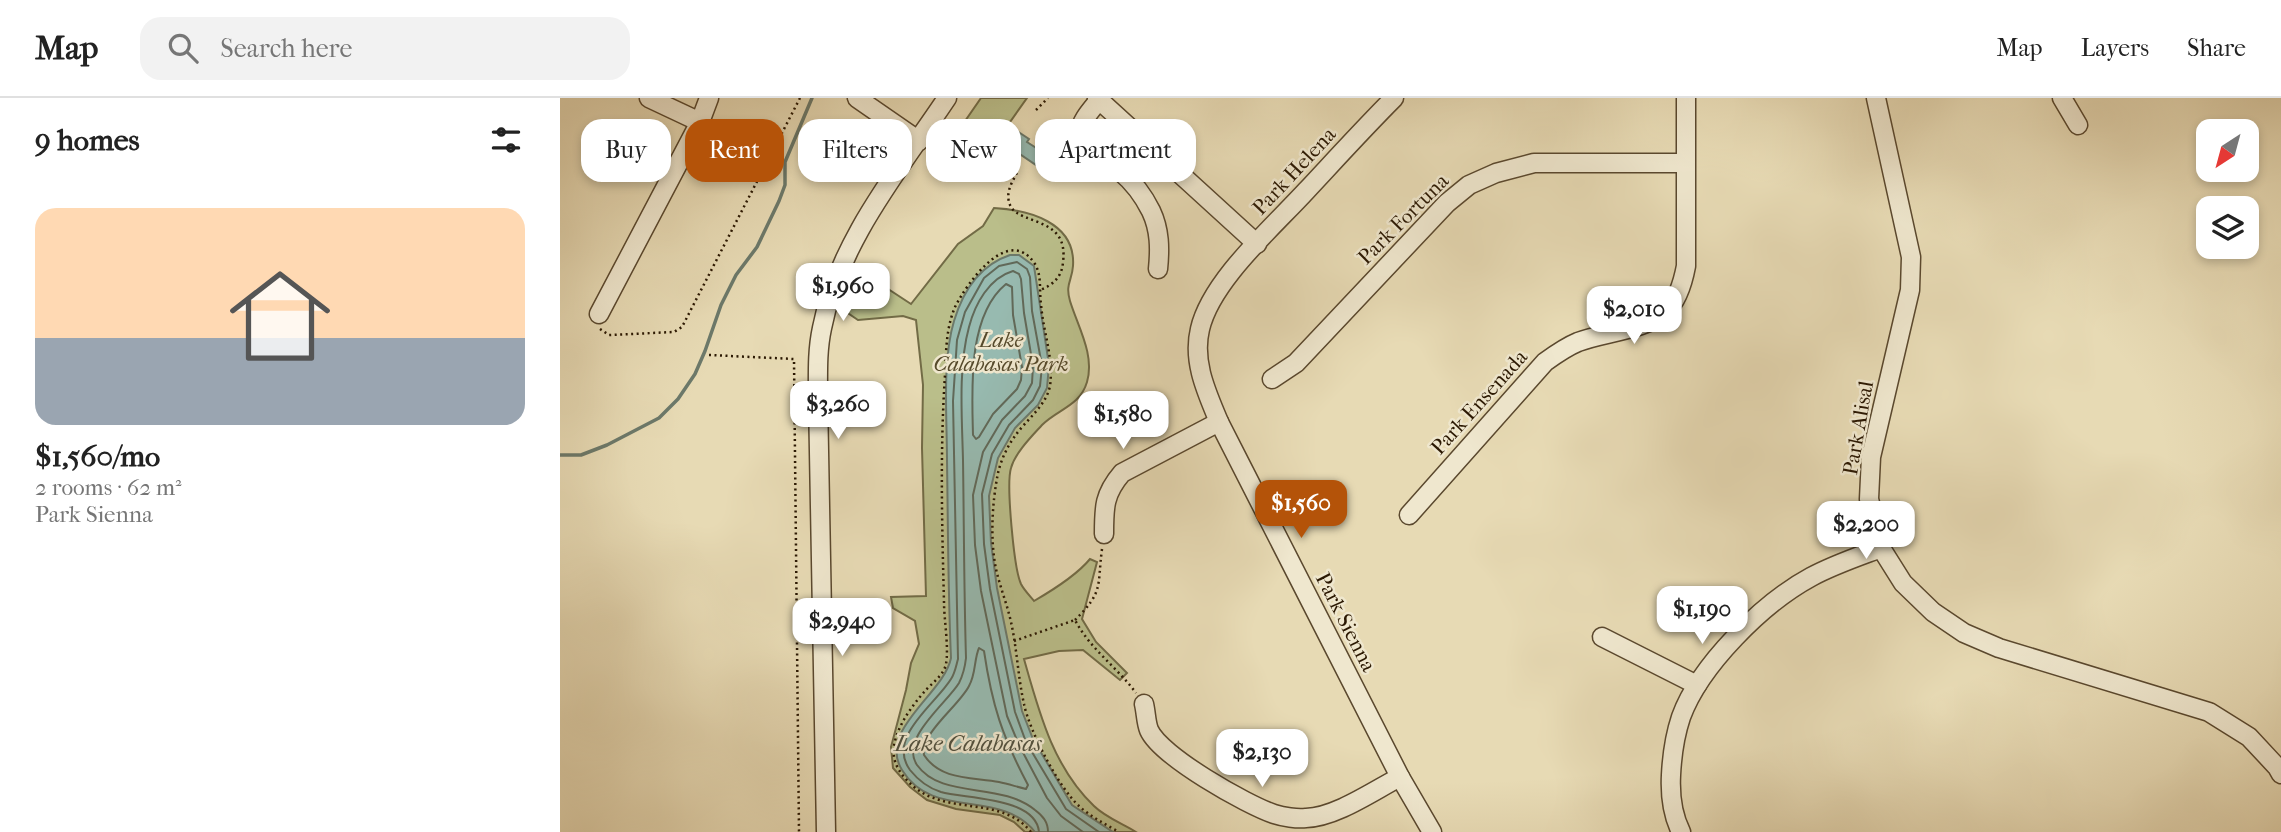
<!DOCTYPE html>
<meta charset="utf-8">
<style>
:root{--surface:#fff;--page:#f2f2f2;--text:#222;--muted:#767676;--line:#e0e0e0;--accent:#b45309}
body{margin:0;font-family:"IM FELL French Canon",serif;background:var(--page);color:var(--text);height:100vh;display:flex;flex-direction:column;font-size:26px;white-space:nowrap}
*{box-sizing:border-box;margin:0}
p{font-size:23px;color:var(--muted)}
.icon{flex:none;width:38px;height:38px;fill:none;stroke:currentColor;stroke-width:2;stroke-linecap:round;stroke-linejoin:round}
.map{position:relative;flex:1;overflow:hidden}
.panel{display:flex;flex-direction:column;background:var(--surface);width:560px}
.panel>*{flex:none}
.banner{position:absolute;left:21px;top:21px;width:665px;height:63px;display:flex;gap:14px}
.needle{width:46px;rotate:216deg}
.buttons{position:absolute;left:1636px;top:21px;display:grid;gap:14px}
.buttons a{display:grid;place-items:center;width:63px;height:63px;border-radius:14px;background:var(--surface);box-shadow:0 4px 10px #0003;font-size:35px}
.price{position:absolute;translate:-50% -60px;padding:0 16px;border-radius:14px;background:#fff;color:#222;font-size:23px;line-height:46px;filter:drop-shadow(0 2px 4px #0008)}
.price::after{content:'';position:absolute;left:50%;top:42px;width:21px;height:16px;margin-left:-10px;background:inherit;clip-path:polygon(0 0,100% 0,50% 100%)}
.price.selected{background:var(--accent);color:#fff}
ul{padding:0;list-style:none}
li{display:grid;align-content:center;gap:14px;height:371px;padding:0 35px}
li+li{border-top:2px solid var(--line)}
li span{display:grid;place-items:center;height:217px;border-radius:21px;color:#555}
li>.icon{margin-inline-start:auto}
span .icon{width:126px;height:126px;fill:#fffc;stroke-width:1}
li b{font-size:30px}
h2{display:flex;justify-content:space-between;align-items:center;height:84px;padding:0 35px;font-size:30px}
.pill{padding:0 24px;border-radius:21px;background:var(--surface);box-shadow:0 4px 10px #0003;font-size:24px;line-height:63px}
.pill.selected{background:var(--accent);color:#fff}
header{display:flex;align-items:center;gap:42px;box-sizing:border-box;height:98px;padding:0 35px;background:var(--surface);border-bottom:2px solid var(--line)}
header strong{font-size:33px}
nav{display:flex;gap:38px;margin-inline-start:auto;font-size:24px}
.search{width:490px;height:63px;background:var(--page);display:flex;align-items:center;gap:18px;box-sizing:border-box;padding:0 24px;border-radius:21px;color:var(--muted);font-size:26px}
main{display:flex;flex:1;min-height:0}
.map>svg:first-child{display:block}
</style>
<header>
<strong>Map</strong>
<div class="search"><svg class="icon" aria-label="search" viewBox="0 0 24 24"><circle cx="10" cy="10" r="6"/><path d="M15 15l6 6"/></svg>Search here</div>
<nav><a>Map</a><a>Layers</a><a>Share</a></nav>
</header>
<main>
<section class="panel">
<h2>9 homes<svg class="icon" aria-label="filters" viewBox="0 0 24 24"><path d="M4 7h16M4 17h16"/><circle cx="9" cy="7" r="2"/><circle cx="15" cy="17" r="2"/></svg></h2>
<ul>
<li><span style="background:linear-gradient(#ffd9b3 60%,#9aa5b1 0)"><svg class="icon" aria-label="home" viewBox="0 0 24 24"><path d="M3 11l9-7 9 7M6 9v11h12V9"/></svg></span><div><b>$1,560/mo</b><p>2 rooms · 62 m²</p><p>Park Sienna</p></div></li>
</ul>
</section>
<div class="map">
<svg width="1721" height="734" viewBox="0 0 1721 734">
<rect width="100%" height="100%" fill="#e7dab4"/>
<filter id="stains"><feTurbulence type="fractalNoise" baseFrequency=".00286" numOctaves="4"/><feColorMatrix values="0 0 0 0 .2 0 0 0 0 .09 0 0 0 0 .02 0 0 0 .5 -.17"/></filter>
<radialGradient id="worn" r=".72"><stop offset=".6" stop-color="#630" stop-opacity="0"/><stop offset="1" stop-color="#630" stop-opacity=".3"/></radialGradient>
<!-- green -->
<g fill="#babe8a" stroke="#726b46" stroke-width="2">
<polygon points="421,0 467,0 433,48 403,26"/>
<path d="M434,110c34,2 82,14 79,58 -1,15 -8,18 -3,35 8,26 25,54 17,81 -7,24 -29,27 -45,43 -10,11 -27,28 -31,43 -5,16 3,101 10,116 3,6 9,12 13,17 19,-11 42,-25 56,-42l7,3 -15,57 14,23 31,31 -7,7 -37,-30 -24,1 -35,8c15,53 29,108 70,147 11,11 29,18 42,26h-111l-11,-10 -14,-7 -44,-6 -29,-9 -17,-13 -17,-19 -2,-21 15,-57 5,-27 8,-19 -4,-23 -22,-13 -2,-11 35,-1 -4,-148 1,-63 -7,-65 -13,-4 -45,4 -16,-11 7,-23 10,-16 52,34 47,-60 25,-18z"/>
</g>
<!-- water -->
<g fill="#97bab0" stroke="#6c796a" stroke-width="2">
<polygon points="457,33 469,41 467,44 484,55 476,67 448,48"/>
<path d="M450,157h9l15,11 15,99 -2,23 -9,17 -23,23 -17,30 -9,38 2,47 6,45 25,123 11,28 39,66 41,27h-78c-35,-44 -102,-11 -133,-62 -25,-40 42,-76 49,-112 -3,-66 -3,-132 -4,-198 0,-42 -5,-99 7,-139 9,-30 26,-56 56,-66z"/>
</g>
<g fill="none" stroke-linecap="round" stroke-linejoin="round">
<!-- shore -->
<g stroke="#616959" stroke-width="2">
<path d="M446,186l6,3 1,28 9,52 -1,13 -4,9 -24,25 -14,23 -3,2 -3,-4c-1,-45 -6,-119 33,-151z"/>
<path d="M419,550l5,3c8,54 18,85 44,134l-2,4c-9,-2 -17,-5 -27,-7 -26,-5 -58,-1 -75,-27 -3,-23 35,-49 45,-69 7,-12 5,-27 10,-38z"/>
<path d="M479,734c-3,-35 -73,-33 -98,-40 -13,-4 -23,-12 -31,-22 -24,-33 26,-66 41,-91 4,-6 5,-13 7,-20l-5,-258 4,-61 8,-28 19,-34 15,-12 18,-4 10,7 3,8 2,34 10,55 -2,20 -7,14 -24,25 -17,29 -10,40 2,50 6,45 25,123 11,30 40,67 33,23"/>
<path d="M488,734c0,-10 -5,-16 -13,-22 -35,-29 -93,-10 -118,-45 -18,-26 30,-62 42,-82 4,-8 6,-16 7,-25 -2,-66 -2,-132 -3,-198 -1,-42 -5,-93 6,-133 6,-23 20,-49 44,-56l6,3 2,5 3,34 9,53 -1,17 -7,13 -23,24 -19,32 -10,43 2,50 6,46 26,125 12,29 28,53 14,18 22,16"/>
</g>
<!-- stream -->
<polyline stroke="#6c796a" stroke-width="3.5" points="0,357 21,357 47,347 99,320 118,301 135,276 145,253 161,207 176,177 197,149 219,103 225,87 225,64 252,0"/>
<defs>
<g id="minor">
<polyline points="89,0 140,24"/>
<polyline points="297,0 359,43"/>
<polyline points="537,0 697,146"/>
<path d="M834,0c-30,30 -59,62 -88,93 -34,37 -95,90 -106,138 -8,33 7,64 19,93l181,355 32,55"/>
<polyline points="1316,0 1351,159 1350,192 1311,359 1309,401 1321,450 1343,485 1373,514 1404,535 1439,550 1649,614 1689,639 1717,669 1721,676"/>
<polyline points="1502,0 1518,27"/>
<path d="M539,2c-7,9 -18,20 -19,32 -2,20 29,30 41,40 12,10 23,25 30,39 9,19 9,38 7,58"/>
<polyline points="39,216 140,24 149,0"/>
<polyline points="712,281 736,265 887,105 909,87 936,75 974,65 1125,65"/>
<path d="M849,417l136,-153c11,-8 21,-15 33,-20 26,-10 69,-12 88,-31 12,-11 17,-29 20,-45v-168"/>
<path d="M544,436c0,-27 0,-40 18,-61l97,-51"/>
<polyline points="1042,539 1137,587"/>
<path d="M584,606c2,8 2,19 5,26 11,26 98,75 125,84 9,3 23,5 32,4 30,-1 67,-27 94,-41"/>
<path d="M266,734l-8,-435c0,-23 -1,-46 4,-69 17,-87 77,-158 125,-230"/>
<path d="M1121,734c-9,-18 -11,-38 -10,-57 1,-20 4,-40 10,-58 19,-52 82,-114 130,-140 22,-12 46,-20 70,-29"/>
</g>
</defs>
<!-- minor casing -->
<use href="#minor" stroke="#5a482e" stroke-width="21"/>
<!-- path -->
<g stroke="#2b1802" stroke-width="2.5" stroke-dasharray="2 3.5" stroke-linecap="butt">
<polyline points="476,12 488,0"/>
<path d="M388,24l68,46 2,3c-6,11 -14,23 -7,36 11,18 58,10 52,55 -1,15 -10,23 -23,28"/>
<polyline points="40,231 49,237 114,234 122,229 240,0"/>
<polyline points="149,257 234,261 239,734"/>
<path d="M515,522c29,-29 22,-33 27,-71"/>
<path d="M454,543l61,-21c15,29 42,47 61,73"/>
<path d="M471,734c-30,-37 -84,-16 -118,-46 -7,-6 -14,-14 -17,-22 -10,-24 14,-56 29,-73 7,-8 19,-16 21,-27 3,-17 -2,-44 -2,-62 -2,-76 -4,-152 1,-227 1,-23 1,-47 10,-68 11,-22 53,-84 80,-43 7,12 4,26 6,40 2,28 13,54 9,82 -4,20 -24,34 -35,50 -8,11 -14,24 -17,37 -6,30 -8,67 -2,96 4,18 11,35 15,53 6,27 7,55 13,82 5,26 35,84 55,102 12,11 26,18 40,26"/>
</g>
<!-- minor -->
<use href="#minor" stroke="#efe7ce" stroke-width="18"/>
</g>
<g text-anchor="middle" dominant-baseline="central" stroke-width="5" stroke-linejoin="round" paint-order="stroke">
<!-- street labels -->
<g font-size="21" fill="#2b1802" stroke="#efe7ce">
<text transform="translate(734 73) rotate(-47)">Park Helena</text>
<text transform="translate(843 121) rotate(-45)">Park Fortuna</text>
<text transform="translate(919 304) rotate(-48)">Park Ensenada</text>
<text transform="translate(1298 330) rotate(-80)">Park Alisal</text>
<text transform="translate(786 524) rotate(63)">Park Sienna</text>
</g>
<!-- park labels -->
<g font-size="21" font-style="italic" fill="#564a2b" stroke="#efe7ce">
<text x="441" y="242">Lake<tspan x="441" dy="24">Calabasas Park</tspan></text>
</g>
<!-- water labels -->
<g font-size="23" font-style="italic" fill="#51513f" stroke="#efe7ce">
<text x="408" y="645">Lake Calabasas</text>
</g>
</g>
<rect width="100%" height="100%" filter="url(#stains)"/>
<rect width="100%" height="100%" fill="url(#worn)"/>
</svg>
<div class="buttons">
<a><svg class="needle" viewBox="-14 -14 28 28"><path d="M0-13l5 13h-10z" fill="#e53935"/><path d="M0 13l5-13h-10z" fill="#767676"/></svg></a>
<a><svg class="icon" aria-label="layers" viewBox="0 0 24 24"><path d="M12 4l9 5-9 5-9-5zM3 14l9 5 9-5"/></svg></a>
</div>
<b class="price" style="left:283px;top:225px">$1,960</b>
<b class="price" style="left:1074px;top:248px">$2,010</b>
<b class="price" style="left:278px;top:343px">$3,260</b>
<b class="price" style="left:563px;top:353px">$1,580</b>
<b class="price selected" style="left:741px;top:442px">$1,560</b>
<b class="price" style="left:1306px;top:463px">$2,200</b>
<b class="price" style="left:1142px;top:548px">$1,190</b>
<b class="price" style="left:282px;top:560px">$2,940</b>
<b class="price" style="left:702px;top:691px">$2,130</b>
<div class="banner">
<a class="pill">Buy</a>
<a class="pill selected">Rent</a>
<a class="pill">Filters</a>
<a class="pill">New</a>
<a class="pill">Apartment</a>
</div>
</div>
</main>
